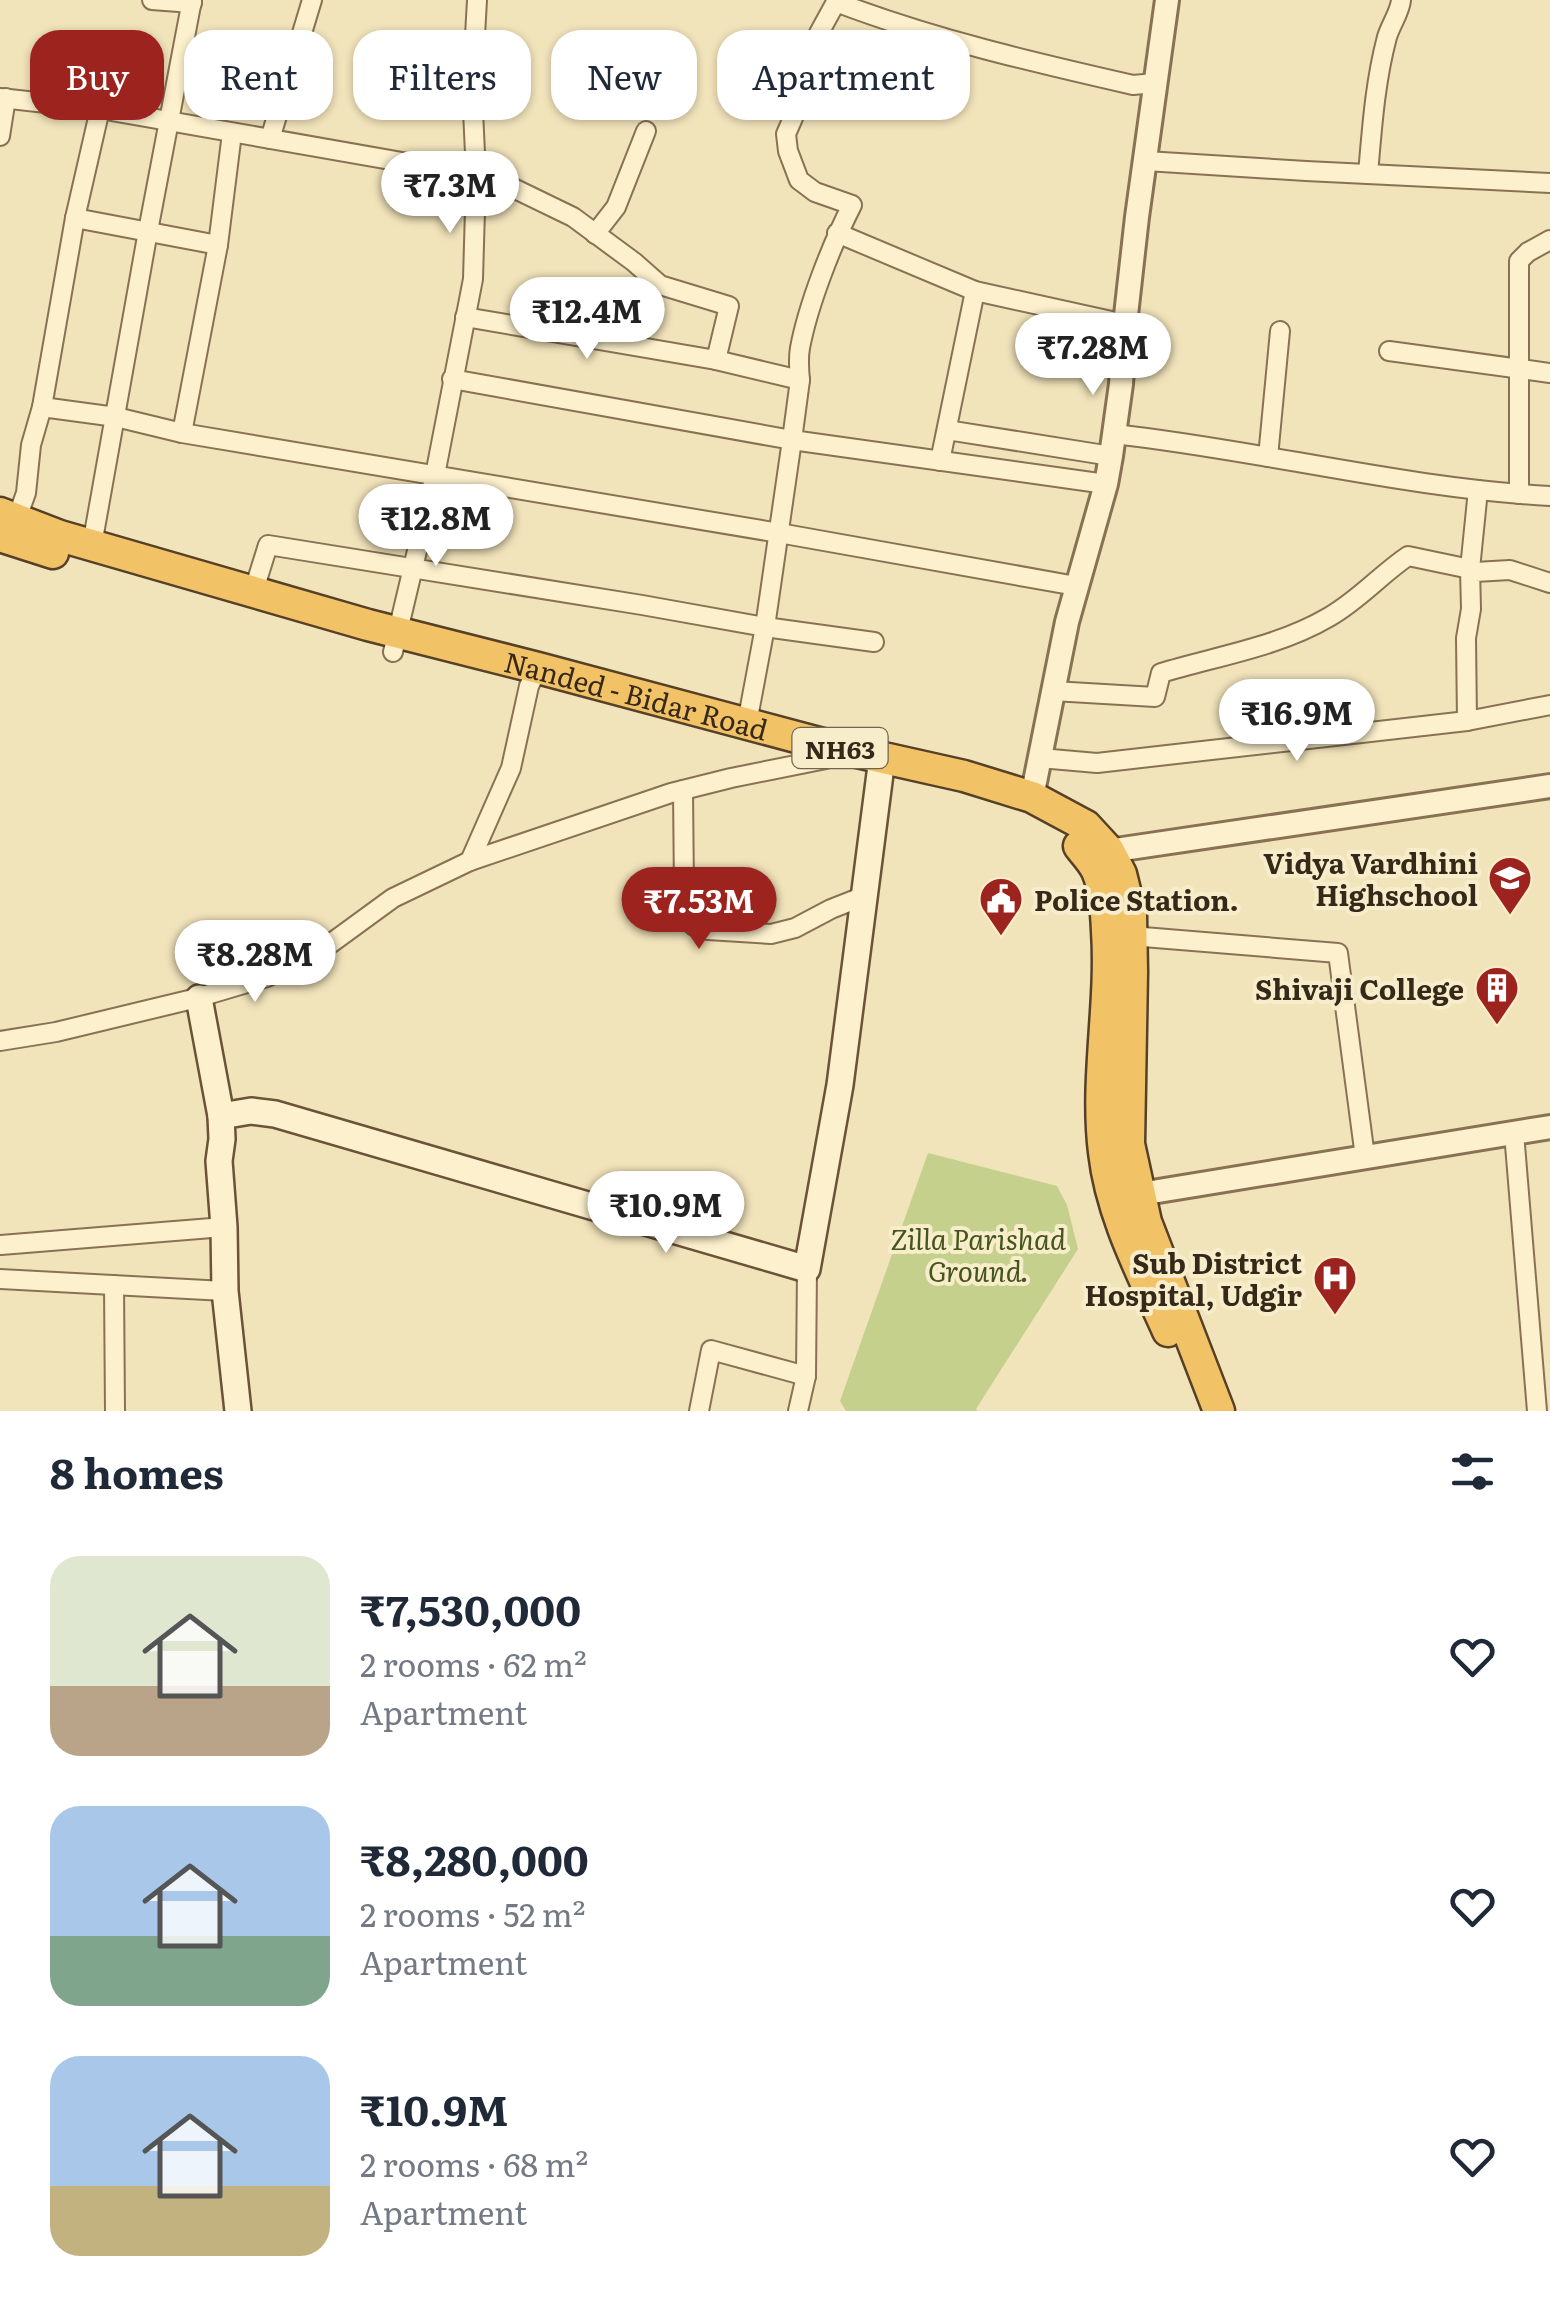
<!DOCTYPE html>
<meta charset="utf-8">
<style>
:root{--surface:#fff;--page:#f6f6f7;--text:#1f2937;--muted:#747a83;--accent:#9d231e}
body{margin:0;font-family:Literata,serif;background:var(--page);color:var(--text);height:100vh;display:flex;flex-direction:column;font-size:38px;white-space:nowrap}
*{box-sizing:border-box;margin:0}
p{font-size:32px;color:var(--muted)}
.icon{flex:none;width:55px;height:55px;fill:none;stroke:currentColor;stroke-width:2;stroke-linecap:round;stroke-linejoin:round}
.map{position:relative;height:1411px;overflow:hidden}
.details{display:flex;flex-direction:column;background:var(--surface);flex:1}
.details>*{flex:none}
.top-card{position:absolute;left:30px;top:30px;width:1000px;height:90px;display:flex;gap:20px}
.price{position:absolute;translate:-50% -85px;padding:0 22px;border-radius:35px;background:#fff;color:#222;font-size:32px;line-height:65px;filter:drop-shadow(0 2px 5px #0008)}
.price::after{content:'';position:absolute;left:50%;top:60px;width:30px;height:22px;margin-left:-15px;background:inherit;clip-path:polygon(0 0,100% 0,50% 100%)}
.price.active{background:var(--accent);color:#fff}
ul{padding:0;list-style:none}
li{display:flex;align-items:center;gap:30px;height:250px;padding:0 50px}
li span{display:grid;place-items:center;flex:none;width:280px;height:200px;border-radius:30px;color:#555}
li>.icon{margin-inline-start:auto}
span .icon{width:120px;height:120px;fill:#fffc;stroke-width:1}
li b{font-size:42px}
h2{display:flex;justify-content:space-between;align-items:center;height:120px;padding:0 50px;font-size:42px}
.tag{padding:0 35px;border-radius:30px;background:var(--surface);box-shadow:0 2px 8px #0004;font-size:35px;line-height:90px}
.tag.active{background:var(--accent);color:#fff}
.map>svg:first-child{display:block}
</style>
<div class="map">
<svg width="1550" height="1411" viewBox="0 0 1550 1411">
<rect width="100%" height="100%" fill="#f1e3ba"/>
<!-- green -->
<polygon fill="#c5d08d" points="928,1153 1057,1186 1067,1205 1078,1249 976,1409 978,1411 846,1411 840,1401"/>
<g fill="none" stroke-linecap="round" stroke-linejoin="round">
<defs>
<g id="minor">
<polyline points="152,0 192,3"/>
<polyline points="0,98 100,109 476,175 507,185 573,217 634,262 660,285 729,306 716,360 800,380 792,440 1106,484"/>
<polyline points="0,136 6,98"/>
<polyline points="270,139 312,0"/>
<polyline points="1146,161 1306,171 1550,183"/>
<path d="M1368,174c4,-46 7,-92 19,-137 4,-13 13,-25 14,-37"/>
<polyline points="75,218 218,245"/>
<polyline points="837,233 975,291 1125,324"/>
<polyline points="595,234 616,207 646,131"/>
<polyline points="465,317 716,360"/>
<polyline points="1389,351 1550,373"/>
<polyline points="452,379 792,440 765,627 874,642"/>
<path d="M800,380c-1,-10 -2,-21 0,-32 8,-43 32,-104 52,-143l-37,-13 -16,-12 -11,-29 -2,-17 23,-53 10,-48 17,-31c97,37 196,60 297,83l22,-2"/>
<polyline points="42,407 75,218 100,109"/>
<polyline points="947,430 1111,456"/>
<polyline points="182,433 218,245 232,133"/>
<path d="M1114,434c146,16 289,54 436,62"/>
<polyline points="1268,457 1280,331"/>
<polyline points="940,461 975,291"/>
<polyline points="1519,494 1519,261 1528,252 1550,240"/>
<polyline points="17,518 26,493 31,445 42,407 116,417 182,433 779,533 1076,586"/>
<polyline points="92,545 148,231 192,0"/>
<polyline points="253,593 268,545 642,605 765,627 747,723"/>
<polyline points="393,652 435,475 473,279 476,175 472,89 477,0"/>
<path d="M1053,691l102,6 6,-24c56,-17 117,-26 168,-56 30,-17 51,-42 79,-61l62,13 8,-79"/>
<polyline points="1467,721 1466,638 1471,609 1470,569 1475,572 1510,570 1550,583"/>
<polyline points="1040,758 1097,763 1467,721 1550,705"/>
<polyline points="683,790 684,891 686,917 694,926 708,930 771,934 795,928 831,909 864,896"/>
<polyline points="470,861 511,768 529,686 538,668"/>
<polyline points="1131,936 1338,953 1365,1157"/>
<polyline points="0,1041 56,1032 193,999 267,977 319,952 393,898 470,861 671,793 731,778 826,759"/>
<polyline points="1514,1133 1537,1411"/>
<polyline points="1,1245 224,1227"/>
<polyline points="0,1279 225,1291"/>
<polyline points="114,1285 115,1411"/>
<polyline points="699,1411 711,1350 806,1376"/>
<polyline points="798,1411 806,1376 807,1269"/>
</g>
<g id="tertiary">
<polyline points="1032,797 1067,622 1106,484 1111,456 1121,384 1125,324 1137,217 1167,0"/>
<polyline points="1109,851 1550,786"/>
<polyline points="1140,1194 1550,1127"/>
</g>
<g id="secondary">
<polyline points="199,998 221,1116"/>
<polyline points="238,1411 225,1291 224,1227 219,1161 222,1139 221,1116 251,1111 275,1114 807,1269 840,1085 882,758"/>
</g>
<g id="trunk">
<path id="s1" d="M0,513l60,23 308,89 170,43 292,78 134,30 68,21 54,29 23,25 12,23 10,41 1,57 -3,172 17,78 73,189"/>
<polyline points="0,536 53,553"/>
<path d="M1079,846c6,8 14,16 18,25 8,19 9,39 10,60 5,73 -12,148 -3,221 7,63 38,121 64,179"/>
</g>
</defs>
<!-- minor casing -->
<use href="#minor" stroke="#897253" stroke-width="22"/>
<!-- tertiary casing -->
<use href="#tertiary" stroke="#897253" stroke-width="28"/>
<!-- secondary casing -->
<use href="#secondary" stroke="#6b5337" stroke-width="30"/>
<!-- trunk casing -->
<use href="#trunk" stroke="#564028" stroke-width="35"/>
<!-- minor -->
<use href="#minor" stroke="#fcf0cd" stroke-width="18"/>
<!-- tertiary -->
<use href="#tertiary" stroke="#fcf0cd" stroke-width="22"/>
<!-- secondary -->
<use href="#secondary" stroke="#fcf0cd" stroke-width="25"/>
<!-- trunk -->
<use href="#trunk" stroke="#f2c267" stroke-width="30"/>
</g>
<!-- icons -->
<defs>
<symbol id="school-pin" viewBox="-11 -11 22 30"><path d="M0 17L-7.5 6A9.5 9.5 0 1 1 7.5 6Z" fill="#9d231e" stroke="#f8edca"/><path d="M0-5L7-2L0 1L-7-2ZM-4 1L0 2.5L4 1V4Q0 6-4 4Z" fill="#fff"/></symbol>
<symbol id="civic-pin" viewBox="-11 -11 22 30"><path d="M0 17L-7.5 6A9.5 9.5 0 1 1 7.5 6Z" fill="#9d231e" stroke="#f8edca"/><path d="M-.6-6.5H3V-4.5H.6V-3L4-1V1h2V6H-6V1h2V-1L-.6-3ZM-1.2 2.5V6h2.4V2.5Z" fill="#fff"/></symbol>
<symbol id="building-pin" viewBox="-11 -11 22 30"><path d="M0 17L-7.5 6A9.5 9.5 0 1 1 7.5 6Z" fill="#9d231e" stroke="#f8edca"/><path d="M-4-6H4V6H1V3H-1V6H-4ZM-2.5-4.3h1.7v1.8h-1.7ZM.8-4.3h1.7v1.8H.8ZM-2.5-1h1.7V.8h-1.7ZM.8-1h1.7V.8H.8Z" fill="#fff"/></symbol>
<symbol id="hospital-pin" viewBox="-11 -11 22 30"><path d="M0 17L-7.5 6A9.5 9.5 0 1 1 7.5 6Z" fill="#9d231e" stroke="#f8edca"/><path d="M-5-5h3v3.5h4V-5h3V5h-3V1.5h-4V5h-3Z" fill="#fff"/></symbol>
</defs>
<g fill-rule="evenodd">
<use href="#school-pin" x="1485" y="853" width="50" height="68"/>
<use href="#civic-pin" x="976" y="874" width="50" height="68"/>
<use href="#building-pin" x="1472" y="963" width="50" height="68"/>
<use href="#hospital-pin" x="1310" y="1253" width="50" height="68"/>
</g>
<g text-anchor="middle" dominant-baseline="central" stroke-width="8" stroke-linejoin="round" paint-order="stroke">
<!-- shield labels -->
<rect fill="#f8edca" stroke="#71644e" stroke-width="2.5" x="792.5" y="728" width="95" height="40" rx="8"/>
<g font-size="25" font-weight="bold" fill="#372919">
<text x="840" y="748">NH63</text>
</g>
<!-- street labels -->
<g font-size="28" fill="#372919" stroke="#f8edca">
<text stroke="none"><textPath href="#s1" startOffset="662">Nanded - Bidar Road</textPath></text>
</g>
<!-- poi labels -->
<g font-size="28" font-weight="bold" fill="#372919" stroke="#f8edca" text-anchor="end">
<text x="1478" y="862">Vidya Vardhini<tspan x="1478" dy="32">Highschool</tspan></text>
<text x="1034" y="899" text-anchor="start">Police Station.</text>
<text x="1464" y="988">Shivaji College</text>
<text x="1302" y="1262">Sub District<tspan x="1302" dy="32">Hospital, Udgir</tspan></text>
</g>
<!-- park labels -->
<g font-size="28" font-style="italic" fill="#45551e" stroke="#f8edca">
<text x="978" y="1238">Zilla Parishad<tspan x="978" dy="32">Ground.</tspan></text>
</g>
</g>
</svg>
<b class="price" style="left:450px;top:236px">₹7.3M</b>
<b class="price" style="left:587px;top:362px">₹12.4M</b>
<b class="price" style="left:1093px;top:398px">₹7.28M</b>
<b class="price" style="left:436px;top:569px">₹12.8M</b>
<b class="price" style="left:1297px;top:764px">₹16.9M</b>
<b class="price active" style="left:699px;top:952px">₹7.53M</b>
<b class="price" style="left:255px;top:1005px">₹8.28M</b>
<b class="price" style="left:666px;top:1256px">₹10.9M</b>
<div class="top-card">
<a class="tag active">Buy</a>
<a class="tag">Rent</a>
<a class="tag">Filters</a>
<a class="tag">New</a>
<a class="tag">Apartment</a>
</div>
</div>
<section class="details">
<h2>8 homes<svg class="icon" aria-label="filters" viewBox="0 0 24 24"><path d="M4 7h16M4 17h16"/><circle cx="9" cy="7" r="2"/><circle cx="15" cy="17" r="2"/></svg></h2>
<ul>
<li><span style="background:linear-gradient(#dfe7d0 65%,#b9a48a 0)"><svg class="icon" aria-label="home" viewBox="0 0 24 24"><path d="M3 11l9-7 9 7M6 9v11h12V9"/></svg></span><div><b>₹7,530,000</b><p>2 rooms · 62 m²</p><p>Apartment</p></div><svg class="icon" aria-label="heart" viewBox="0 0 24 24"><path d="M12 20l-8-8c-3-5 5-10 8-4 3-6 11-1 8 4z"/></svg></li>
<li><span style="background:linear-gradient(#a9c7e8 65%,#7fa58c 0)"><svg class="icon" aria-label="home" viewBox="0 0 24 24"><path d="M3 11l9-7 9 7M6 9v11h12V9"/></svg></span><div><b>₹8,280,000</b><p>2 rooms · 52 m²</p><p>Apartment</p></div><svg class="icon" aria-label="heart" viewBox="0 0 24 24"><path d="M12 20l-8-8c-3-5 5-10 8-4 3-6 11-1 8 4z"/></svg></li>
<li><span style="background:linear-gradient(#a9c7e8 65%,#c2b280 0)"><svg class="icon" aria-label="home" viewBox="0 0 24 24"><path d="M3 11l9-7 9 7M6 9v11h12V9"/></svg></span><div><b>₹10.9M</b><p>2 rooms · 68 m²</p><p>Apartment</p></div><svg class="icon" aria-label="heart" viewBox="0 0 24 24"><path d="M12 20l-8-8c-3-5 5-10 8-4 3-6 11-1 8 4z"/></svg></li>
</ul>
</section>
